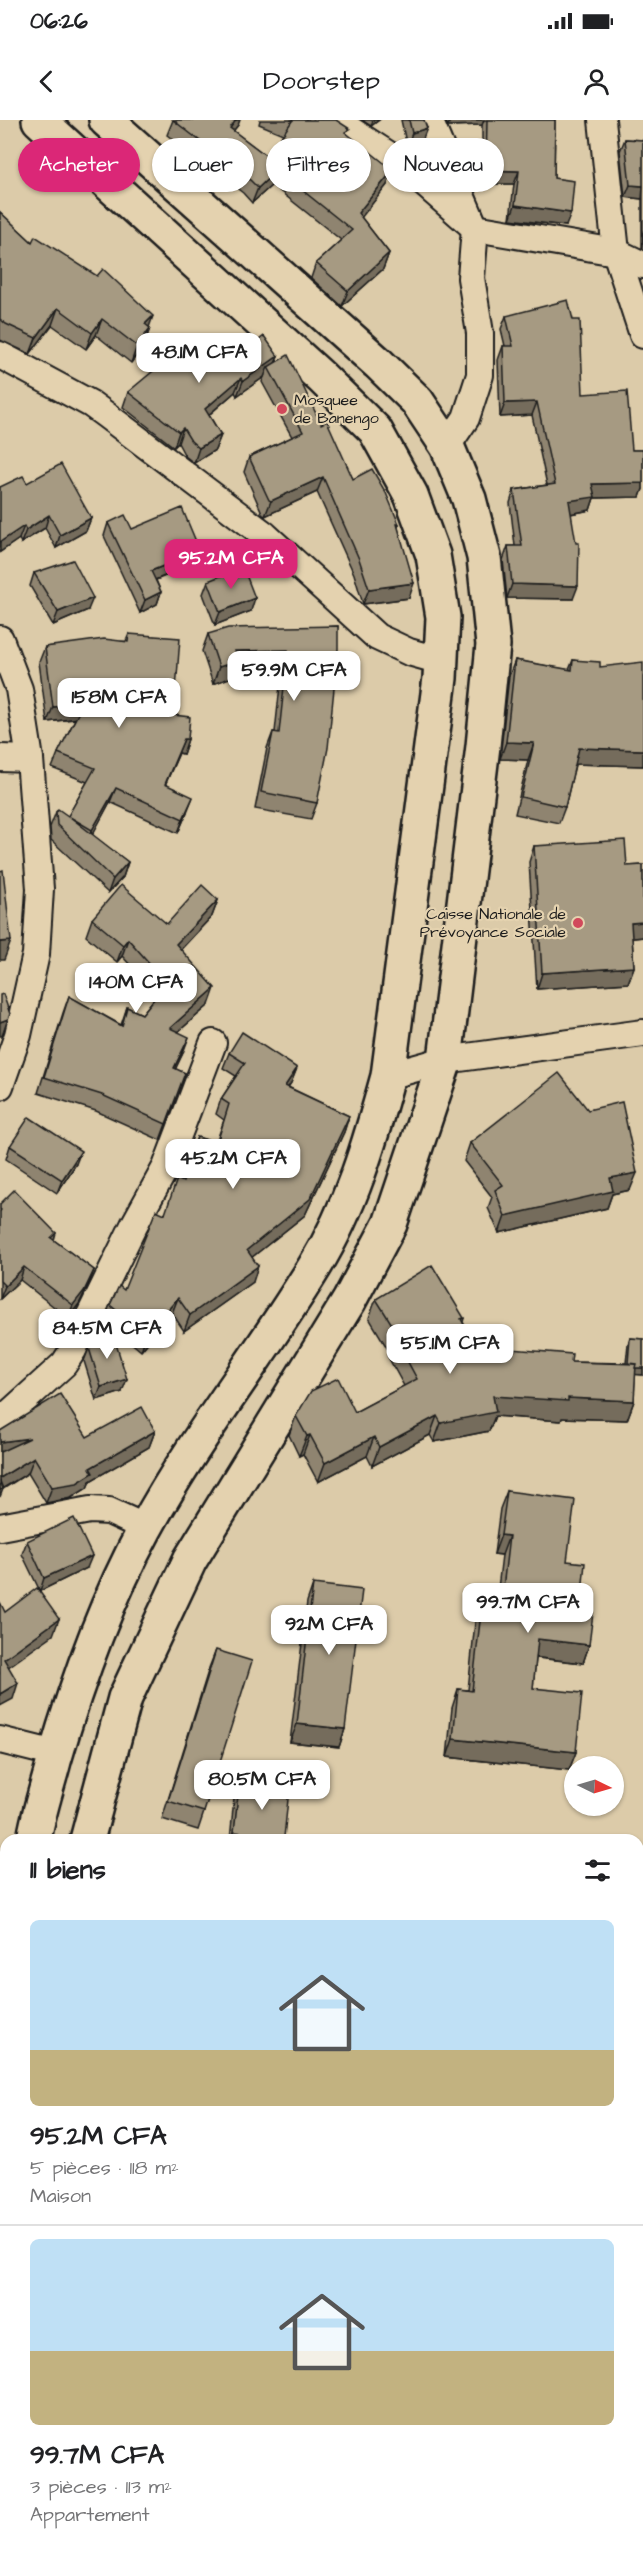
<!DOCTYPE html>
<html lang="fr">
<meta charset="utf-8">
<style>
:root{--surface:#fff;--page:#f6f6f6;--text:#202124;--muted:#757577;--line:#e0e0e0;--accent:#db2777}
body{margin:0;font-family:"Architects Daughter",sans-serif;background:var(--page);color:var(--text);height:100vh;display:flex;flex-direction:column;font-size:22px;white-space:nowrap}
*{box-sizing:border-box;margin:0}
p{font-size:20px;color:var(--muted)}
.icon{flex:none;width:33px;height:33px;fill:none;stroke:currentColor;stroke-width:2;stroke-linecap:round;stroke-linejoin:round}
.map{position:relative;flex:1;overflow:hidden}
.panel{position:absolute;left:0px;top:1714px;width:644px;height:722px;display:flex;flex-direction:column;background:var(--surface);border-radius:18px 18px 0 0;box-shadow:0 2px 4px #0004}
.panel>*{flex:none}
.banner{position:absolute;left:18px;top:18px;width:608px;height:54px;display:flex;gap:12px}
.needle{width:39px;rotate:95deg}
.tools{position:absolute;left:564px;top:1636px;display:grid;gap:12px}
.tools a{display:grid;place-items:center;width:60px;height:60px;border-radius:50%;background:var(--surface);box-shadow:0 2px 4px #0004;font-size:30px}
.price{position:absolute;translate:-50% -51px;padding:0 14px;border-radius:12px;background:#fff;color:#222;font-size:20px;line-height:39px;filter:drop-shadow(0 2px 3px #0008)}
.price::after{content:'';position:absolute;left:50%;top:36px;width:18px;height:14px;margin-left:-9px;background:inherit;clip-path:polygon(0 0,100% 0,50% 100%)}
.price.on{background:var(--accent);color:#fff}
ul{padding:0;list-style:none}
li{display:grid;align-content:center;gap:12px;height:318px;padding:0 30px}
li+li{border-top:2px solid var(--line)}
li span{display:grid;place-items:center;height:186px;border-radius:9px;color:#555}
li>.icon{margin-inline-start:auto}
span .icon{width:108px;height:108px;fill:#fffc;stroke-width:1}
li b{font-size:26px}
h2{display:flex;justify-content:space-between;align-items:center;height:72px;padding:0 30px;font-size:26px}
.pill{padding:0 21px;border-radius:27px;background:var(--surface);box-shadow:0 2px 4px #0004;font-size:21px;line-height:54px}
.pill.on{background:var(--accent);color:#fff}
.status{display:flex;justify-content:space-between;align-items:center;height:42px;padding:0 30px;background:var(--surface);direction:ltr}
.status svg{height:16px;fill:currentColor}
header{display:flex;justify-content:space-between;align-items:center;height:78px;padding:0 30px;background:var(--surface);font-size:27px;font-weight:600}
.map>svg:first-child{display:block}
</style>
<div class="status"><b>06:26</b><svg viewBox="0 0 49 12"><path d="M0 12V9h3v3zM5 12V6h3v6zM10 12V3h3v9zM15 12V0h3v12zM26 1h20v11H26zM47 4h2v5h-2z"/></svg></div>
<header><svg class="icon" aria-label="back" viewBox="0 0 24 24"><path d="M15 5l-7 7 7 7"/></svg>Doorstep<svg class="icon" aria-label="person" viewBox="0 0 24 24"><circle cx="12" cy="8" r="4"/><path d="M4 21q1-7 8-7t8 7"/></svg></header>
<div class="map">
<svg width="643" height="2435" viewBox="0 0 643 2435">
<rect width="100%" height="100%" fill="#dccba9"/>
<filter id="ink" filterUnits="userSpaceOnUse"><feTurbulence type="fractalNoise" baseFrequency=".0167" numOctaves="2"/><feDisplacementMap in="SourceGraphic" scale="12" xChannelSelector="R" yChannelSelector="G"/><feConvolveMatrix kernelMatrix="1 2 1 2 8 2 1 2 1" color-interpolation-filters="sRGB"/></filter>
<g filter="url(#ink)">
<!-- green -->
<polygon fill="#bcae92" stroke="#6c6557" stroke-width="1.5" points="643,2245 643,2389 638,2388 638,2272"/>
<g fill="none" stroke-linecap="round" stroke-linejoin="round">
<defs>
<g id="minor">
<polyline points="335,0 401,43 475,108 616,132 643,145"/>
<polyline points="429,0 475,108 471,158 480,213 480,255 466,298 447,326"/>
<polyline points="602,0 616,132 643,215"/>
<polyline points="0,235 91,284 106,295 265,415 377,517 409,532 441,541"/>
<polyline points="0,519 19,569 30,639 40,769 36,834 18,915 0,966"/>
<polyline points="0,638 30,639"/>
<polyline points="388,956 445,940 643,913"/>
<polyline points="0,1302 64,1244 73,1230 134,1105 166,1047 213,923"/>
<polyline points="0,1407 90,1390 109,1391 146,1408"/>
<polyline points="0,1620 56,1634"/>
</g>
<g id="primary">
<path d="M34,1720c4,-26 13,-52 20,-79 23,-80 51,-158 91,-232 50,-92 116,-174 170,-263 36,-59 55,-124 73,-190l52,-398 3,-61 -10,-62 -22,-60 -36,-65 -54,-53 -282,-257"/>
<polyline points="87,1720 125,1578 190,1440 349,1181 390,1104 445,940 483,626 493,525 484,437 469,379 447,326 417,281 378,243 106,0"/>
<polyline points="0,1925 6,1883"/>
<polyline points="6,2315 4,2331 6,2348"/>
<polyline points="24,2430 25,2435"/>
</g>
</defs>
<!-- minor casing -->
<use href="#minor" stroke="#1c1c1c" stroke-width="30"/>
<!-- primary casing -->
<use href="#primary" stroke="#1c1c1c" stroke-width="38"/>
<!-- minor -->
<use href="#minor" stroke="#e4d2af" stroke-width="26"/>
<!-- primary -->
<use href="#primary" stroke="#e4d2af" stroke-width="33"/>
</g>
<!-- wall -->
<g fill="#8f8470" stroke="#1c1c1c" stroke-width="1.5">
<polygon points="173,0 238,5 233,11 268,37 283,14 259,4 260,0 336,0 387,65 361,97 389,133 383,149 342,186 311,158 316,143 341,120 272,65 252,83 243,73 167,15"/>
<polygon points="362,0 379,0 371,6"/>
<polygon points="401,0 424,0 422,21 407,27"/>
<polygon points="445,0 555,0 554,58 566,106 510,99 514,64 482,64 482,5 448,6"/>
<polygon points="625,19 643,20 643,129 642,128 642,79 625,77 620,31"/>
<polygon points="0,92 32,122 150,208 144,225 131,243 96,215 86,229 52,205 30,234 0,220"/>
<polygon points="506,196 583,274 632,330 643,330 643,369 640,377 594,378 590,390 571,394 573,479 507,478 503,440 508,426 515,426 510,383 514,370 547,365 532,295 500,297 498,240 503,226 505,226 501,209"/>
<polygon points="245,231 276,242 321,304 353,359 399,404 398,407 409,478 363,484 354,454 317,372 265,396 263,395 244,352 249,337 292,317 262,262 264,257 237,276 235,272 209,295 221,315 215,330 194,343 185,336 178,323 174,327 123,287 128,272 208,234"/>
<polygon points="27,363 91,398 86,411 56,428 45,408 21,423 19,419 0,432 0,367"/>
<polygon points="108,403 132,409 200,431 195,444 156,460 161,472 157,484 140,493 104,416"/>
<polygon points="34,453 88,490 53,505 30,466"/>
<polygon points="208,461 251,491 215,505 203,474"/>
<polygon points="338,506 317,683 311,699 255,689 267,628 273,612 275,612 282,547 236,548 232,557 213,564 202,531 208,514"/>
<polygon points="129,514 188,619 183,634 179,633 165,665 187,692 178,713 110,682 92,715 128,742 123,757 108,773 51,720 50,707 56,692 68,696 87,662 52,648 58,633 75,599 47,602 39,542 45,527 126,521"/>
<polygon points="515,540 569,550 573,540 600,547 643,646 575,644 565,687 559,703 515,694 528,640 500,639 509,556"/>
<polygon points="534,726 627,746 643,745 643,817 632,818 634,847 628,863 537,869 529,742"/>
<polygon points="218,780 212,796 180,830 209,885 178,912 183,933 175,949 185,953 160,1020 96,991 38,973 63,893 69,876 121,905 127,887 142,894 157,875 122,836 117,842 86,816 92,799 167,804"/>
<polygon points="229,933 297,948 291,963 288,967 349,996 344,1012 305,1095 252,1137 253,1162 184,1211 172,1193 141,1231 104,1200 110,1185 124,1170 183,1061 197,1017 216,1023 224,1000 216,994 221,979 236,956 223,948"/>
<polygon points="470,1023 630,1070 612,1074 607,1088 499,1113 488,1088 492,1077 464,1041"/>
<polygon points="10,1026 76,1044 57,1073 6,1039"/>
<polygon points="0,1084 56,1113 54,1120 94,1150 89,1163 79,1184 68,1198 20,1160 0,1179"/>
<polygon points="376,1179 464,1198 463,1202 475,1226 571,1242 626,1243 628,1224 630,1218 643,1219 643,1255 635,1254 634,1281 627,1300 562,1298 561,1301 495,1296 489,1311 434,1322 430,1315 372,1346 367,1336 318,1362 303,1334 299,1336 289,1315 296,1296 355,1292 404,1266 387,1235 389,1231 369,1198"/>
<polygon points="89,1228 122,1272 96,1280 84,1241"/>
<polygon points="0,1311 87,1317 155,1311 149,1327 90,1361 87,1368 71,1378 46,1383 28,1353 3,1369 0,1377"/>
<polygon points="507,1371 567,1441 589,1525 583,1543 536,1538 533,1568 576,1632 569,1650 447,1637 452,1588 458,1569 468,1570 475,1502 482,1484 496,1485 502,1435 494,1434 500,1389"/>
<polygon points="27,1421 87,1448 40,1471 22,1434"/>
<polygon points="313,1464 345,1609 339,1627 290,1622 307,1482"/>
<polygon points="216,1530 204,1692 198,1710 162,1699 209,1548"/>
<polygon points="239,1666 284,1717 283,1720 230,1720 234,1678"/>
</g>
<!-- shaded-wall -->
<g fill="#746c5b" stroke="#1c1c1c" stroke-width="1.5">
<polygon points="236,0 240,0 238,5 224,23 230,8"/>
<polygon points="373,0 379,0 371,6"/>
<polygon points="450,0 484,0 482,5 448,6"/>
<polygon points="427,8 422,21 407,27 412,13"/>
<polygon points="277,50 272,65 252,83 258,68"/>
<polygon points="393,50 387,65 353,108 358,93"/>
<polygon points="486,50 519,51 514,64 482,64"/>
<polygon points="630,65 643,66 642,79 625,77"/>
<polygon points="515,85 571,93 566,106 510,99"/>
<polygon points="389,133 383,149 342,186 348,171"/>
<polygon points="58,188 52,205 30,234 36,218"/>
<polygon points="153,196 147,213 145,204"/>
<polygon points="102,199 96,215 86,229 92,213"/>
<polygon points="150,208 144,225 131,243 137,226"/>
<polygon points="278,236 272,251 268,247 264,257 237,276 243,261"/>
<polygon points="241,258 235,272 199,303 205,289"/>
<polygon points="537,282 532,295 500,297 505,283"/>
<polygon points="183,308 178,323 174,327 179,312"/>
<polygon points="221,315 215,330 194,343 199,328"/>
<polygon points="323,357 317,372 265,396 271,381"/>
<polygon points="643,363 643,369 640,377 594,378 590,390 564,395 569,381 592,364"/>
<polygon points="49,395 45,408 21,423 26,410"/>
<polygon points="91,398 86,411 56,428 60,415"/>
<polygon points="24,406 19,419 0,432 0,422"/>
<polygon points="200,431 195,444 147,463 151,451"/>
<polygon points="414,463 409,478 363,484 369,469"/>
<polygon points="512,464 578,466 573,479 507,478"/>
<polygon points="161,472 157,484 140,493 145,480"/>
<polygon points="93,478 88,490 53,505 58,492"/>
<polygon points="255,478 251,491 215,505 220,492"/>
<polygon points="288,530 282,547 236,548 232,557 213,564 219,547 235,531"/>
<polygon points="83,584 78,598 47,602 53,587"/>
<polygon points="184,619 188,619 183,634 179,633 159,679"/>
<polygon points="506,622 534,623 528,640 500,639"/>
<polygon points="579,628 643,630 643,646 573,644"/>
<polygon points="116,668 110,682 87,725 92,710"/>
<polygon points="193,677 187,692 178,713 183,699"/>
<polygon points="128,742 123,757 108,773 113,759"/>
<polygon points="218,780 212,796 170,841 176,824"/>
<polygon points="643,802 643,817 625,819 631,803"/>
<polygon points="128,819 122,836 117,842 123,825"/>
<polygon points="11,821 4,840 0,840 0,822"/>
<polygon points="634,847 628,863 537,869 542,853"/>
<polygon points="215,868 209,885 164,924 170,908"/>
<polygon points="8,899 2,916 0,916 0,902"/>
<polygon points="189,917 183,933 168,965 174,948"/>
<polygon points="297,948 291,963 279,981 285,966"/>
<polygon points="349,996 344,1012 305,1095 241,1146 247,1130"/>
<polygon points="81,1031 76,1044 57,1073 62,1060"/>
<polygon points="637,1053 630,1070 612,1074 607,1088 499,1113 505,1096 610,1058"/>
<polygon points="258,1146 253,1162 184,1211 190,1195"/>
<polygon points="24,1147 20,1160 0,1179 5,1166"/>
<polygon points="94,1150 89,1163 79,1184 68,1198 73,1185"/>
<polygon points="178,1178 172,1193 141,1231 146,1215"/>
<polygon points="628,1247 643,1248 643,1255 625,1254"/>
<polygon points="127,1259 122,1272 96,1280 101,1267"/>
<polygon points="493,1276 568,1278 634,1281 627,1300 562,1298 561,1301 495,1296 489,1311 434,1322 441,1303"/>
<polygon points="437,1296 430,1315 372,1346 379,1327"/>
<polygon points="155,1311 149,1327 90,1361 87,1368 71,1378 46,1383 52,1367 90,1348"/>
<polygon points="310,1315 303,1334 299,1336 307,1316"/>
<polygon points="374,1317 367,1336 318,1362 325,1343"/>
<polygon points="30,1318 0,1337 0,1322"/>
<polygon points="34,1337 28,1353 0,1370 0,1358"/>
<polygon points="501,1415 509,1416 502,1435 494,1434"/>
<polygon points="92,1436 87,1448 40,1471 44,1458"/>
<polygon points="59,1499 53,1515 0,1553 4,1539"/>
<polygon points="538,1519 589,1525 583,1543 532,1537"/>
<polygon points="18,1563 13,1579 0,1586 0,1574"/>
<polygon points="297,1604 345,1609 339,1627 290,1622"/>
<polygon points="453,1619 576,1632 569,1650 447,1637"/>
<polygon points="234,1712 284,1717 283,1720 231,1720"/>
<polygon points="638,1860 643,1861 643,1880 638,1879"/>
<polygon points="397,2430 439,2430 437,2435 395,2435"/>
</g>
<!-- building -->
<g fill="#a69a82" stroke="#1c1c1c" stroke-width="1.5">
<polygon points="173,0 236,0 230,8 268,37 292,1 290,0 336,0 350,9 345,12 393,50 358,93 389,133 348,171 316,143 352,110 277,50 258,68 248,58"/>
<polygon points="409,0 424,0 427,8 412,13"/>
<polygon points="487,0 555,0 554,58 574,61 571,93 515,85 519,51 486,50"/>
<polygon points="625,19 643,20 643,66 630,65"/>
<polygon points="0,92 32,122 35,116 97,156 103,149 153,196 145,204 150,208 137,226 102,199 92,213 58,188 36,218 6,204 0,199"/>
<polygon points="568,180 573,200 580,200 583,274 627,271 632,330 643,330 643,363 592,364 595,377 569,381 576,423 579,423 578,466 512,464 508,426 522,426 514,370 555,364 537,282 505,283 503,226 513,226 506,196"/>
<polygon points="264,216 278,236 243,261 241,258 205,289 221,315 199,328 191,321 183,308 179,312 128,272 194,217 208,234 235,217 245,231"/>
<polygon points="288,235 321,304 327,301 353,359 372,349 386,373 399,404 397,404 414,463 369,469 359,439 323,357 271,381 269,380 249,337 303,312 268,247"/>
<polygon points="61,344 91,398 60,415 49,395 26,410 24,406 0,422 0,367 23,356 27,363"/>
<polygon points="182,388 200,431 151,451 161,472 145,480 108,403 125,395 132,409"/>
<polygon points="73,440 93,478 58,492 34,453"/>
<polygon points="243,447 255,478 220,492 208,461"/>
<polygon points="338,506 338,529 328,628 317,683 261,672 273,612 279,613 288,530 235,531 238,541 219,547 208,514 228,508"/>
<polygon points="129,514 180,518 174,595 190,597 188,619 184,619 165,664 193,677 183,699 116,668 92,710 70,697 128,742 113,759 57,705 56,692 58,689 68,696 95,648 58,633 83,584 53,587 45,527 104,519 128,522"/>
<polygon points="515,540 572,550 573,540 600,542 600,547 643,542 643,630 579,628 565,687 521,677 534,623 506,622"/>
<polygon points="625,720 627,746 643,745 643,802 631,803 634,847 542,853 534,726"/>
<polygon points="3,750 11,821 0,822 0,751"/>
<polygon points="121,765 167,804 202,765 218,780 176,824 215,868 170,908 189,917 174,948 185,953 166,1004 102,975 44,957 69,876 122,906 127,887 142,894 167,863 128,819 123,825 92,799"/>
<polygon points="3,874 10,894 8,899 0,902 0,875"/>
<polygon points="242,912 297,948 285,966 349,996 310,1079 247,1130 258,1146 190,1195 178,1178 146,1215 110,1185 119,1166 124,1170 156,1090 165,1094 177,1059 183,1062 197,1017 217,1023 229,984 221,979 245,943 229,933"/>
<polygon points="559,953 588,990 622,982 637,1053 610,1058 613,1071 505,1096 495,1070 503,1065 470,1023"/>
<polygon points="29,997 81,1031 62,1060 10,1026"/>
<polygon points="14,1070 56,1113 51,1118 94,1150 84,1171 73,1185 24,1147 5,1166 0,1161 0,1092 1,1090 0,1089 0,1084"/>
<polygon points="432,1145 464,1198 461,1199 475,1226 572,1234 571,1242 636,1244 634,1281 568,1278 568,1281 493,1276 496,1292 441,1303 437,1296 379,1327 374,1317 325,1343 310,1315 307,1316 296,1296 311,1271 338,1258 355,1292 417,1259 394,1216 398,1214 376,1179"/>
<polygon points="112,1211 127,1259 101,1267 89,1228 95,1216"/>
<polygon points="630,1218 643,1219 643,1248 635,1248 636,1244 628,1243"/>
<polygon points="60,1274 87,1317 142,1287 155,1311 90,1348 93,1353 77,1363 52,1367 34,1337 0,1358 0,1332 30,1318 0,1322 0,1311"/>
<polygon points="0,1361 3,1369 0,1370"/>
<polygon points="507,1371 575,1380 567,1441 585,1443 580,1492 593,1493 589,1525 538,1519 533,1568 582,1573 576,1632 453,1619 458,1569 472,1571 482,1484 501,1486 509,1416 501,1415"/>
<polygon points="74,1398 92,1436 44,1458 27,1421"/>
<polygon points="313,1464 362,1470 345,1609 297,1604"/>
<polygon points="37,1468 59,1499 4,1539 18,1563 0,1574 0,1482 5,1492"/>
<polygon points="216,1530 252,1541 204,1692 168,1681"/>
<polygon points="239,1666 289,1670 284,1717 234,1712"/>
<polygon points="638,1738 643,1739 643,1861 638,1860"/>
<polygon points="210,2430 251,2430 255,2435 204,2435"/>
</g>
</g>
<!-- markers -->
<g fill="#d1495b" stroke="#e4d2af" stroke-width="2">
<circle cx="282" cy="289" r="6"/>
<circle cx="578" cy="803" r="6"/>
</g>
<g text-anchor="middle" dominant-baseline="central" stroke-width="4.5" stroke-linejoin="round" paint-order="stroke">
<!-- poi labels -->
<g font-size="16" fill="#1c1c1c" stroke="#e4d2af" text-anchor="start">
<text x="294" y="280">Mosquee<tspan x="294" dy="18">de Banengo</tspan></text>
<text x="566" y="794" text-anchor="end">Caisse Nationale de<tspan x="566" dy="18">Prévoyance Sociale</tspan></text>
</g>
</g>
</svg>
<div class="tools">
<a><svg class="needle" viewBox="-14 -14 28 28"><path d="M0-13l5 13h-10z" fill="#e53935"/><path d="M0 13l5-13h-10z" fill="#757577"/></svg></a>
</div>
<b class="price" style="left:199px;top:264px">48.1M CFA</b>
<b class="price on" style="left:231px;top:470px">95.2M CFA</b>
<b class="price" style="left:294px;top:582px">59.9M CFA</b>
<b class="price" style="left:119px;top:609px">158M CFA</b>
<b class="price" style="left:136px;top:894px">140M CFA</b>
<b class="price" style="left:233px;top:1070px">45.2M CFA</b>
<b class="price" style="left:107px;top:1240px">84.5M CFA</b>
<b class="price" style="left:450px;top:1255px">55.1M CFA</b>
<b class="price" style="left:528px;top:1514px">99.7M CFA</b>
<b class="price" style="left:329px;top:1536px">92M CFA</b>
<b class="price" style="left:262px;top:1691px">80.5M CFA</b>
<div class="banner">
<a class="pill on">Acheter</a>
<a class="pill">Louer</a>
<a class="pill">Filtres</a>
<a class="pill">Nouveau</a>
</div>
<section class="panel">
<h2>11 biens<svg class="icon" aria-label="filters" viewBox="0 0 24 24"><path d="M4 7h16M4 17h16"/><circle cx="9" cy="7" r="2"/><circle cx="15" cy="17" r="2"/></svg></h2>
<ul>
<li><span style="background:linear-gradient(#bfe0f5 70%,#c2b280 0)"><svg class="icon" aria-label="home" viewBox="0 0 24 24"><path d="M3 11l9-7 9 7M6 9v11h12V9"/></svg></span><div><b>95.2M CFA</b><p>5 pièces · 118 m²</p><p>Maison</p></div></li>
<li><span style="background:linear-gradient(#bfe0f5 60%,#c2b280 0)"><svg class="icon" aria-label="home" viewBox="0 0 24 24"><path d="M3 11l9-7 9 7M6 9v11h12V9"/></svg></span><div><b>99.7M CFA</b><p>3 pièces · 113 m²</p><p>Appartement</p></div></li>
</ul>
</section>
</div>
